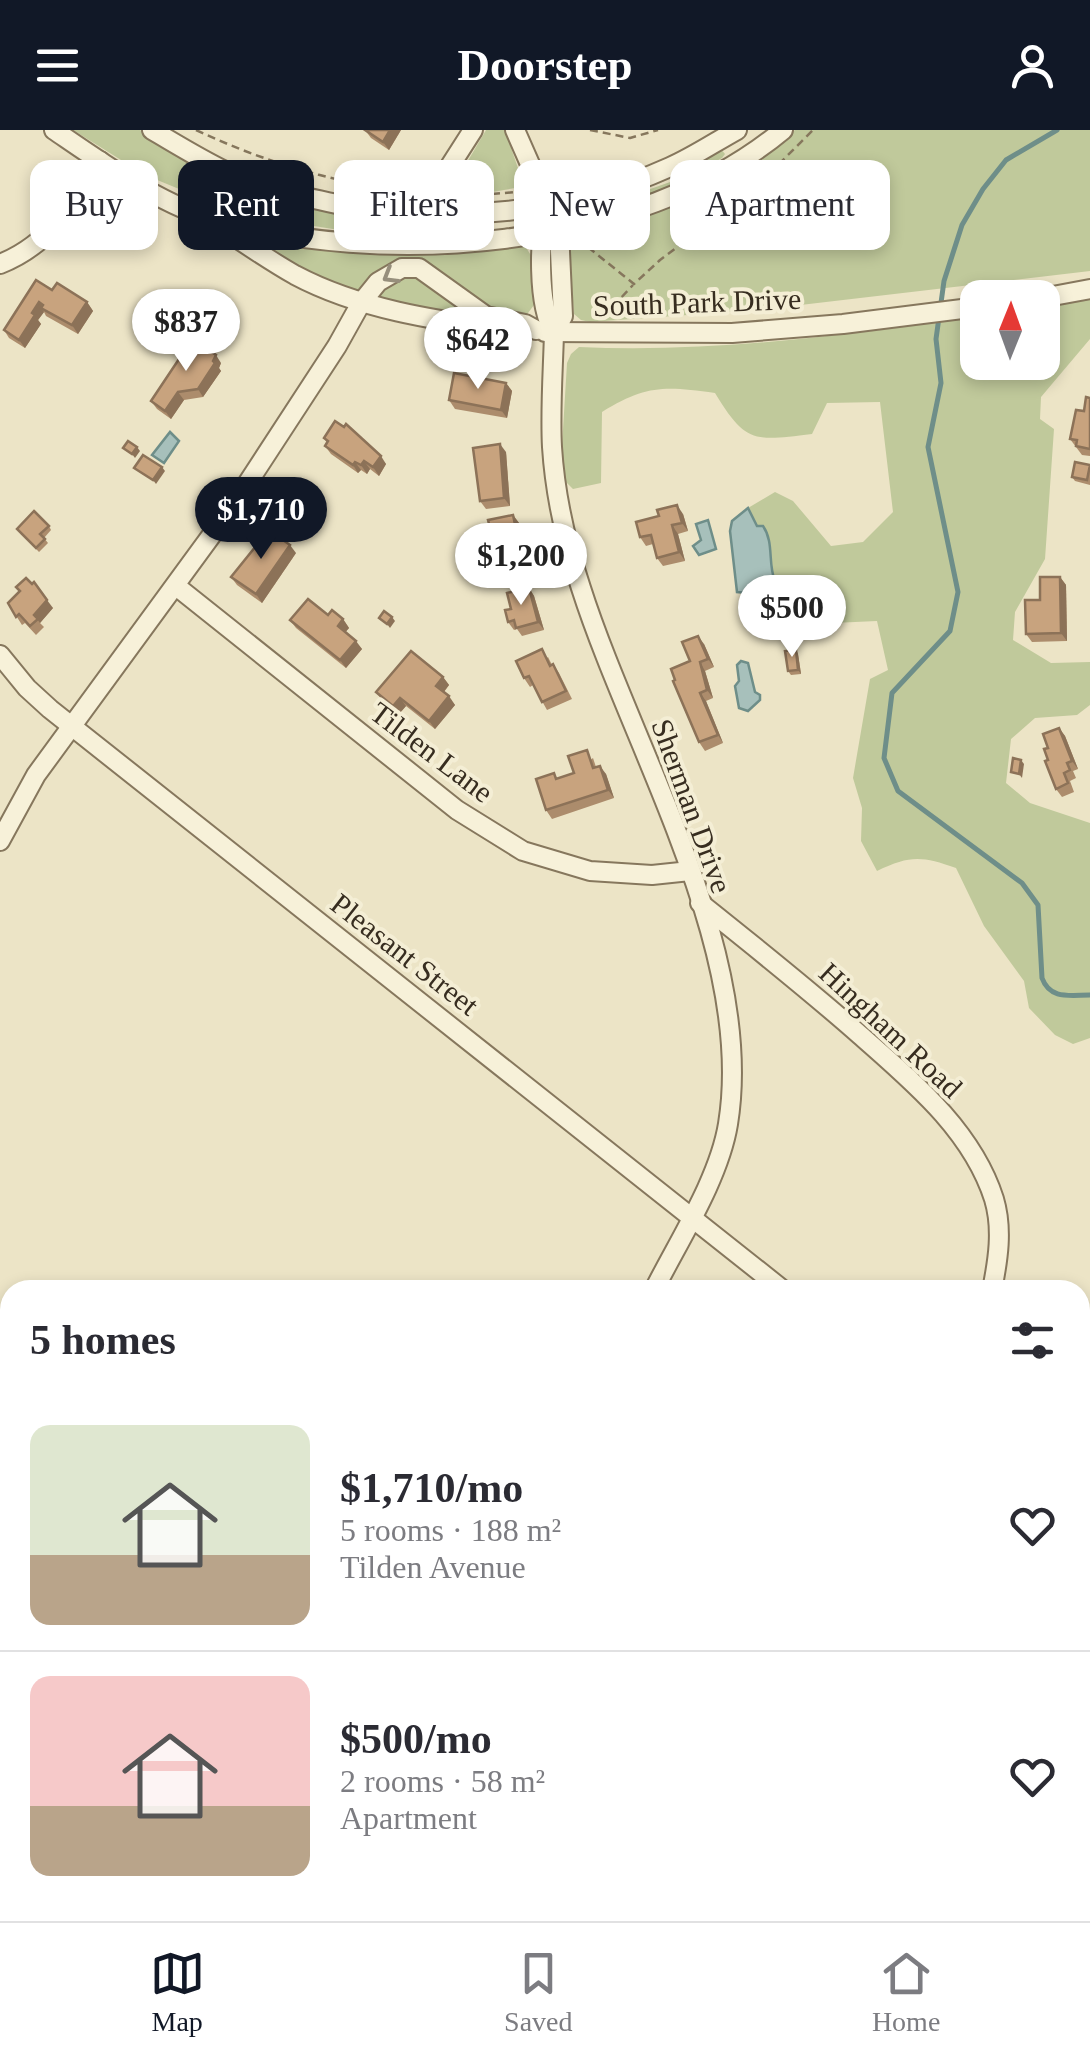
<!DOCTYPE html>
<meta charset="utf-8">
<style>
:root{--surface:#fff;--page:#f2f2f3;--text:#2b2b33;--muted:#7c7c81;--line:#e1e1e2;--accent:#111827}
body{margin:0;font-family:"Times New Roman",serif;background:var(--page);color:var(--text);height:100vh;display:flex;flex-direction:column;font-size:38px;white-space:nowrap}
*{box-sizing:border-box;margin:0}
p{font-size:32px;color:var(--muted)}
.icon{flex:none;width:55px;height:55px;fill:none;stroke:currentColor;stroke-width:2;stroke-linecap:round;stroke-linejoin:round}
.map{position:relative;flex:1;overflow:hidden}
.drawer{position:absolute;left:0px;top:1150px;width:1090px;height:642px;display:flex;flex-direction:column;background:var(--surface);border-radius:30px 30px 0 0;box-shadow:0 5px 15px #0003}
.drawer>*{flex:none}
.banner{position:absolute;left:30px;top:30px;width:1030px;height:90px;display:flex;gap:20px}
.needle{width:65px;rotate:1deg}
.buttons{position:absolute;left:960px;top:150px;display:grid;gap:20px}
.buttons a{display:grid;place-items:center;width:100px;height:100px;border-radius:20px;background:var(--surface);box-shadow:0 5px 15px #0003;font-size:50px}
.price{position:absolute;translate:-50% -85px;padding:0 22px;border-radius:35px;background:#fff;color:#222;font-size:32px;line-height:65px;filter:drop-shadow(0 2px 5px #0008)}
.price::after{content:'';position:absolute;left:50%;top:60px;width:30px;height:22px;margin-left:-15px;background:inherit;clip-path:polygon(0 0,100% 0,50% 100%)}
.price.current{background:var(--accent);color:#fff}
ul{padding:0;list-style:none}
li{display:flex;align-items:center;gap:30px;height:250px;padding:0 30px}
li+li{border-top:2px solid var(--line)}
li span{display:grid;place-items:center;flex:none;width:280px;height:200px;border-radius:20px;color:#555}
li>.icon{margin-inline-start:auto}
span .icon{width:120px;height:120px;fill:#fffc;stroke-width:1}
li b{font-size:42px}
h2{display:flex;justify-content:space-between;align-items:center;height:120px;padding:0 30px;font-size:42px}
.chip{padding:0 35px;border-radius:20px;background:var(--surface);box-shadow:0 5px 15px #0003;font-size:35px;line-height:90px}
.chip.current{background:var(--accent);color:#fff}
header{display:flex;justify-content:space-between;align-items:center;height:130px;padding:0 30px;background:var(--accent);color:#fff;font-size:45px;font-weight:800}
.tab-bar{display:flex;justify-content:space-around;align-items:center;height:140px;border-top:2px solid var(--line);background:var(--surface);font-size:28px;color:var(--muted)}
.tab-bar a{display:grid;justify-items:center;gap:5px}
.tab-bar .current{color:var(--accent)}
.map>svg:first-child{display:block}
</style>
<header><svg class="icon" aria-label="menu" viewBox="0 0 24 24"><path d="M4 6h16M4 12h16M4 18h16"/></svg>Doorstep<svg class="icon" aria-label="person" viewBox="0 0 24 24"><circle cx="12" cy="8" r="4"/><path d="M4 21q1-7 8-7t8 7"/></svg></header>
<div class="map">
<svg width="1090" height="1791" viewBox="0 0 1090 1791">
<rect width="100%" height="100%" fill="#ece4c6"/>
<!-- green -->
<g fill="#c0c99b">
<polygon points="73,0 140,0 198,35 342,83 431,94 510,90 416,97 380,103 339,100 264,88 223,77 145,45"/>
<polygon points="486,0 505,0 521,47 521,57 469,66 449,63"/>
<polygon points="795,0 1090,0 1090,141 758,180 590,192 581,190 574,184 569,122 572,109 682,71 730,46"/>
<path d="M720,18l5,6 -3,4c-45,26 -99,52 -151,59l102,-36z"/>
<path d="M260,110l89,10 71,2 105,-6 7,11 2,48 -9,12c-9,-2 -22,-1 -31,-5 -37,-14 -59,-73 -108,-46 -12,6 -19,19 -29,26 -27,-9 -86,-30 -97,-52z"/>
<polygon points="413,143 475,189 376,167 383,154"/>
<path d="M1090,169v40l-49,58 -1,22 14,10 -9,130 -30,53 -2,28 38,23 39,-1v43l-13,10 -42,3 -24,21 -5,44 24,20 60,20v215l-17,6 -18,-9 -26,-27 -5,-27 -40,-55 -28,-58c-34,-12 -46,-13 -79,3l-16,-30 1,-33 -9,-30 17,-99 18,-9 -11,-49 -44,2 -51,-29 -9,-16 -5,-26 -20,-44 27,-16 18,9 38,45 32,-4 30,-30 -13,-110 -53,1 -15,31c-58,7 -66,10 -97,-41 -51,-7 -69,-8 -113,19l-1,71 -28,6 -9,-9 -2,-34 5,-83 4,-9 8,-7c134,6 266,-12 398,-30l1,45h64l1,-55z"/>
</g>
<!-- water -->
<g fill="#a7c0bb" stroke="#6e8e89" stroke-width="2.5">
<polygon points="170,302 179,311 164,333 152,325"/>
<path d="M748,378l9,18h6c16,23 -4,55 30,74l2,9 -6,7c-21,4 -32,-5 -41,-23l-11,-1 -7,-61 2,-10z"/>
<polygon points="708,390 716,419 699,425 693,416 701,410 696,394"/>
<polygon points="741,531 748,533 755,562 760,565 760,570 748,581 739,578 735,556 739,551 737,535"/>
</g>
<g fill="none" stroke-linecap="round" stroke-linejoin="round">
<!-- stream -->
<path stroke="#6e8e89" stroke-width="5" d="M1057,0l-51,30 -23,29 -21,36 -18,56 -8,58 5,44 -13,64 30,145 -8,39 -58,62 -8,65 14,33 124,92 16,22 4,73c8,22 28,17 48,17"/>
<defs>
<g id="minor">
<path d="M54,0c44,30 101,71 152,87 175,53 432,34 577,-87"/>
<path d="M152,0c24,14 48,29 73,41 37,18 78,26 117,34 110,20 226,8 328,-38 23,-10 45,-25 67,-37"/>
<polyline points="515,0 559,100 563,186 554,203"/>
<path d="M547,75c-8,33 -10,99 7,128 -1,38 -4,77 -2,114 3,47 14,96 29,141 51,160 175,364 147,536 -9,55 -49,116 -74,166"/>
<path d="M203,86c30,19 60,41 92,59 64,34 139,45 210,55"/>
<polyline points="418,86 473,0"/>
<path d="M0,134c49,-19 74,-60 100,-103"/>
<polyline points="1042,168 1090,159"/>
<polyline points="545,202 732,203 843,194 978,177"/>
<polyline points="176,456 457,680 523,721 590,741 652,745 690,741"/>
<polyline points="0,525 27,558 50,579 783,1160"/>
<polyline points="0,711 36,645 230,380 337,216 361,173 378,152 402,138 419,138 486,186 525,194 536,200"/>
<path d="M700,773c54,43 108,86 160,132 52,46 112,95 134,164 9,30 4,61 -2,91"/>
<polyline points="1080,1399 1090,1408"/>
<polyline points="0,1729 10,1727"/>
<polyline points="547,1791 547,1782"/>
</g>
</defs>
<!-- minor casing -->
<use href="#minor" stroke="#86775d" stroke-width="22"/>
<!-- path -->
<g stroke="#86775d" stroke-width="2.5" stroke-dasharray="8 5" stroke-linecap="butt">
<path d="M196,0c68,32 141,54 216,62"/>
<polyline points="590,0 630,8 658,0"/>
<polyline points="492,64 517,62"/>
<polyline points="575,117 589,118 634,154 660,130 751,62 813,0"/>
<polyline points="604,186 633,155"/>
</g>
<!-- minor -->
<use href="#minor" stroke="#f7f1d9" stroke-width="18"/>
</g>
<!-- wall -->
<g fill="#ac8c6c">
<polygon points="365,0 401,0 389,20 371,8"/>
<polygon points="52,160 87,172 93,181 78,204 46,186 44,182 38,190 41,194 25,218 9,208 4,200"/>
<polygon points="221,233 219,238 221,241 203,267 184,270 171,289 157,279 151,271"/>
<polygon points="506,253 512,261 507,288 455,279 449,270"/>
<polygon points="1090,268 1090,326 1082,325 1070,309"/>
<polygon points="344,297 386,334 379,346 370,339 367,344 361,340 358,343 331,324 325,316 327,313 324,308"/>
<polygon points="506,322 510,376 486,379 480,371"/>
<polygon points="1090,335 1090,355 1075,351 1072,347"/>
<polygon points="683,384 688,401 678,404 685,431 663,436 657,428 653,414 646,416 640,407"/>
<polygon points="513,385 519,393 529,440 506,445 500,436"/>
<polygon points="49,396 51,400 44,408 48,413 39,422 17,399"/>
<polygon points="296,423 262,473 237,455 231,447"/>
<polygon points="1060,447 1066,455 1067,511 1032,512 1026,504 1040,470"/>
<polygon points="529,458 534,466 544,500 522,506 517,499 514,500 508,492 511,479"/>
<polygon points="20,462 53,478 40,493 44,497 36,505 25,493 22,495 8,473"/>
<polygon points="328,485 343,489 349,498 345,502 362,519 346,538 296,498 290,490"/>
<polygon points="704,514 714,537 705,541 713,568 706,571 723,613 705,621 699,612 675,550"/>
<polygon points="796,520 798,524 801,544 791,545 788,541"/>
<polygon points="548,527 552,535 553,534 559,543 572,569 547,580 533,555 530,557 524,548"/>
<polygon points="443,547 449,555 444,562 455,575 435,599 406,576 399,584 382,570 376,562"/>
<polygon points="1059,598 1065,606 1078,639 1073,641 1076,648 1070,651 1074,662 1062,667 1056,659 1048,618"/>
<polygon points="593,628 596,637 606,644 614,668 552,689 546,680 554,643 557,648 574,643"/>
</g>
<!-- shaded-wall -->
<g fill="#8c7258">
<polygon points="390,0 401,0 389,20 383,12"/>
<polygon points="39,172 45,180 41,178 44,182 38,190 41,194 25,218 19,210 32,183"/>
<polygon points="87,172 93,181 78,204 72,195"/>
<polygon points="216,225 221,233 219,238 221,241 203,267 198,259"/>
<polygon points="506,253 512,261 507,288 501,280"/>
<polygon points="178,262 184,270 171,289 165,281"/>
<polygon points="500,314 506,322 510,376 504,368"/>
<polygon points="137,317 140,321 135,328 132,324"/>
<polygon points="381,326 386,334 379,346 373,337"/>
<polygon points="364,331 370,339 367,344 361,335"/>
<polygon points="355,332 361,340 358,343 353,335"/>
<polygon points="162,337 165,341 156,354 153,350"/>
<polygon points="677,375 683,384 688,401 682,393"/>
<polygon points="513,385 519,393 529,440 523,432"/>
<polygon points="672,395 678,404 685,431 679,422"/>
<polygon points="290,415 296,423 262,473 256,464"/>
<polygon points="1060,447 1066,455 1067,511 1061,503"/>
<polygon points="529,458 534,466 544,500 538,492"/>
<polygon points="47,470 53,478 40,493 34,485"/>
<polygon points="392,487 395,491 390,498 387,494"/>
<polygon points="343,489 349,498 344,504 338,496"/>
<polygon points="698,506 704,514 714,537 708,529"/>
<polygon points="356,511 362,519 346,538 340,530"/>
<polygon points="796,520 798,524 801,544 798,540"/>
<polygon points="700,532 705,541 713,568 707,560"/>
<polygon points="443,547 449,555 442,564 436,556"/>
<polygon points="700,563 706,571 723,613 718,605"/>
<polygon points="449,566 455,575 435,599 429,591"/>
<polygon points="400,568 406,576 399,584 393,576"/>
<polygon points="1059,598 1065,606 1078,639 1072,631"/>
<polygon points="1021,630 1024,634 1022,648 1019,644"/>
<polygon points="600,636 606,644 614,668 608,660"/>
</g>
<!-- building -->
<g fill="#c8a37e" stroke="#8c7258" stroke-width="2.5">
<polygon points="365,0 390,0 383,12"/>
<polygon points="36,150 52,160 57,153 87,172 72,195 41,178 43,175 39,172 32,183 35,185 19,210 4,200"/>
<polygon points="195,211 216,225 213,231 215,233 198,259 178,262 165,281 151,271 189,214 192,216"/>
<polygon points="454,243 506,253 501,280 449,270"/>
<polygon points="1086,267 1090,268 1090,319 1076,316 1077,310 1070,309 1076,280 1084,281"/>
<polygon points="335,291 344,297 346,294 381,326 373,337 364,331 361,335 355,332 353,335 325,316 328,311 324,308"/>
<polygon points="128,311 137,317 132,324 123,318"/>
<polygon points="500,314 504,368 480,371 473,318"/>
<polygon points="143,325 162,337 153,350 134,338"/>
<polygon points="1075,332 1090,335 1087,350 1072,347"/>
<polygon points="677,375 682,393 672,395 679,422 657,428 651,405 640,407 636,392 659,386 657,380"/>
<polygon points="34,381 49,396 40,404 45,409 36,418 17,399"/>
<polygon points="513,385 523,432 500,436 488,390"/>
<polygon points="269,400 290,415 256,464 231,447"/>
<polygon points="1040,447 1060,447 1061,503 1026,504 1025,470 1040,470"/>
<polygon points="26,448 32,454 34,452 47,470 34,485 38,489 30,496 19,484 16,487 8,473 20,461 16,457"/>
<polygon points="529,458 538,492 516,498 514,490 508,492 505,480 511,479 507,463"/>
<polygon points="308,469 328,485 332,480 343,489 338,496 356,511 340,530 290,490"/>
<polygon points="384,481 392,487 387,494 379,488"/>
<polygon points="698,506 708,529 700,532 707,560 700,563 718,605 699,612 673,551 675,550 671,539 690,531 682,512"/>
<polygon points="542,519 550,536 553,534 566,561 542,572 529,546 524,548 516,531"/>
<polygon points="796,520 798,540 788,541 785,521"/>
<polygon points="411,521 443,547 436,556 449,566 429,591 400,568 393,576 376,562"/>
<polygon points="1059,598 1072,631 1067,633 1070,640 1064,643 1068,653 1056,659 1045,631 1048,630 1044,619 1048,618 1043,604"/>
<polygon points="587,620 593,638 600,636 608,660 546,680 536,649 554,643 556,649 574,643 568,626"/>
<polygon points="1013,628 1021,630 1019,644 1011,642"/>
</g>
<!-- one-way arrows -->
<defs><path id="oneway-chevron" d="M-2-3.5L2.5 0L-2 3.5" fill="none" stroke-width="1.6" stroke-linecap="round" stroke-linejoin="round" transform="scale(2.5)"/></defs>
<use stroke="#978f7c" href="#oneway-chevron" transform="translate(390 146) rotate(149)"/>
<g text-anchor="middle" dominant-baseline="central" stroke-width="8" stroke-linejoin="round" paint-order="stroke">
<!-- street labels -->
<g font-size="30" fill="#372d20" stroke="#f4eed5">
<text transform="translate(697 172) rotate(-2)">South Park Drive</text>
<text transform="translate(432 622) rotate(37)">Tilden Lane</text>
<text transform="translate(692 676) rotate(70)">Sherman Drive</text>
<text transform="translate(405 824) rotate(38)">Pleasant Street</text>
<text transform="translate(891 900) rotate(43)">Hingham Road</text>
</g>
</g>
</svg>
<div class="buttons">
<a><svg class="needle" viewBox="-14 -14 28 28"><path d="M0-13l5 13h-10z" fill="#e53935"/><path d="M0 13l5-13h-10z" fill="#7c7c81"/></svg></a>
</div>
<b class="price" style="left:186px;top:244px">$837</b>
<b class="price" style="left:478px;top:262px">$642</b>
<b class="price current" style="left:261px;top:432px">$1,710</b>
<b class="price" style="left:521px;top:478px">$1,200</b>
<b class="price" style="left:792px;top:530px">$500</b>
<div class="banner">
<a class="chip">Buy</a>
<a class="chip current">Rent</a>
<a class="chip">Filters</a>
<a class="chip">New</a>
<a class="chip">Apartment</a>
</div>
<section class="drawer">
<h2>5 homes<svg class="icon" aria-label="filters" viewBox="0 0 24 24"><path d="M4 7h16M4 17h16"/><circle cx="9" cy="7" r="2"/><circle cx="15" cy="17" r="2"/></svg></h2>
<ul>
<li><span style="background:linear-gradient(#dfe7d0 65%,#b9a48a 0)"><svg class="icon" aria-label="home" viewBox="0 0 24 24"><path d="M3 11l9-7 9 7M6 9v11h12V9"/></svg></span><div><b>$1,710/mo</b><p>5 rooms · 188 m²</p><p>Tilden Avenue</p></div><svg class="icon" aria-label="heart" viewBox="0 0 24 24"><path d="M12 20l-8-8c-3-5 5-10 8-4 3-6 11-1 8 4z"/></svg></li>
<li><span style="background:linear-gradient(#f6c9c9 65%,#b9a48a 0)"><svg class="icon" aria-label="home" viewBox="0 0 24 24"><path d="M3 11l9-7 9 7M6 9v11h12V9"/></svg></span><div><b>$500/mo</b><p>2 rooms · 58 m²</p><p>Apartment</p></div><svg class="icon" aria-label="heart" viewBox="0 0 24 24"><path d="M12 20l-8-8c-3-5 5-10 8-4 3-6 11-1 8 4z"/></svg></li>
</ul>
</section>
</div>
<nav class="tab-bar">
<a class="current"><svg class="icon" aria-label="map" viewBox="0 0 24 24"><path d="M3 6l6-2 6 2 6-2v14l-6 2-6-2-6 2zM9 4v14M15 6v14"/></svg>Map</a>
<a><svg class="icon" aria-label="saved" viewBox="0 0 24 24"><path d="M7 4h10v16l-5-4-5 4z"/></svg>Saved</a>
<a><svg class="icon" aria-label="home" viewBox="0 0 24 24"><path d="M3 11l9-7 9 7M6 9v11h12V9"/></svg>Home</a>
</nav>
